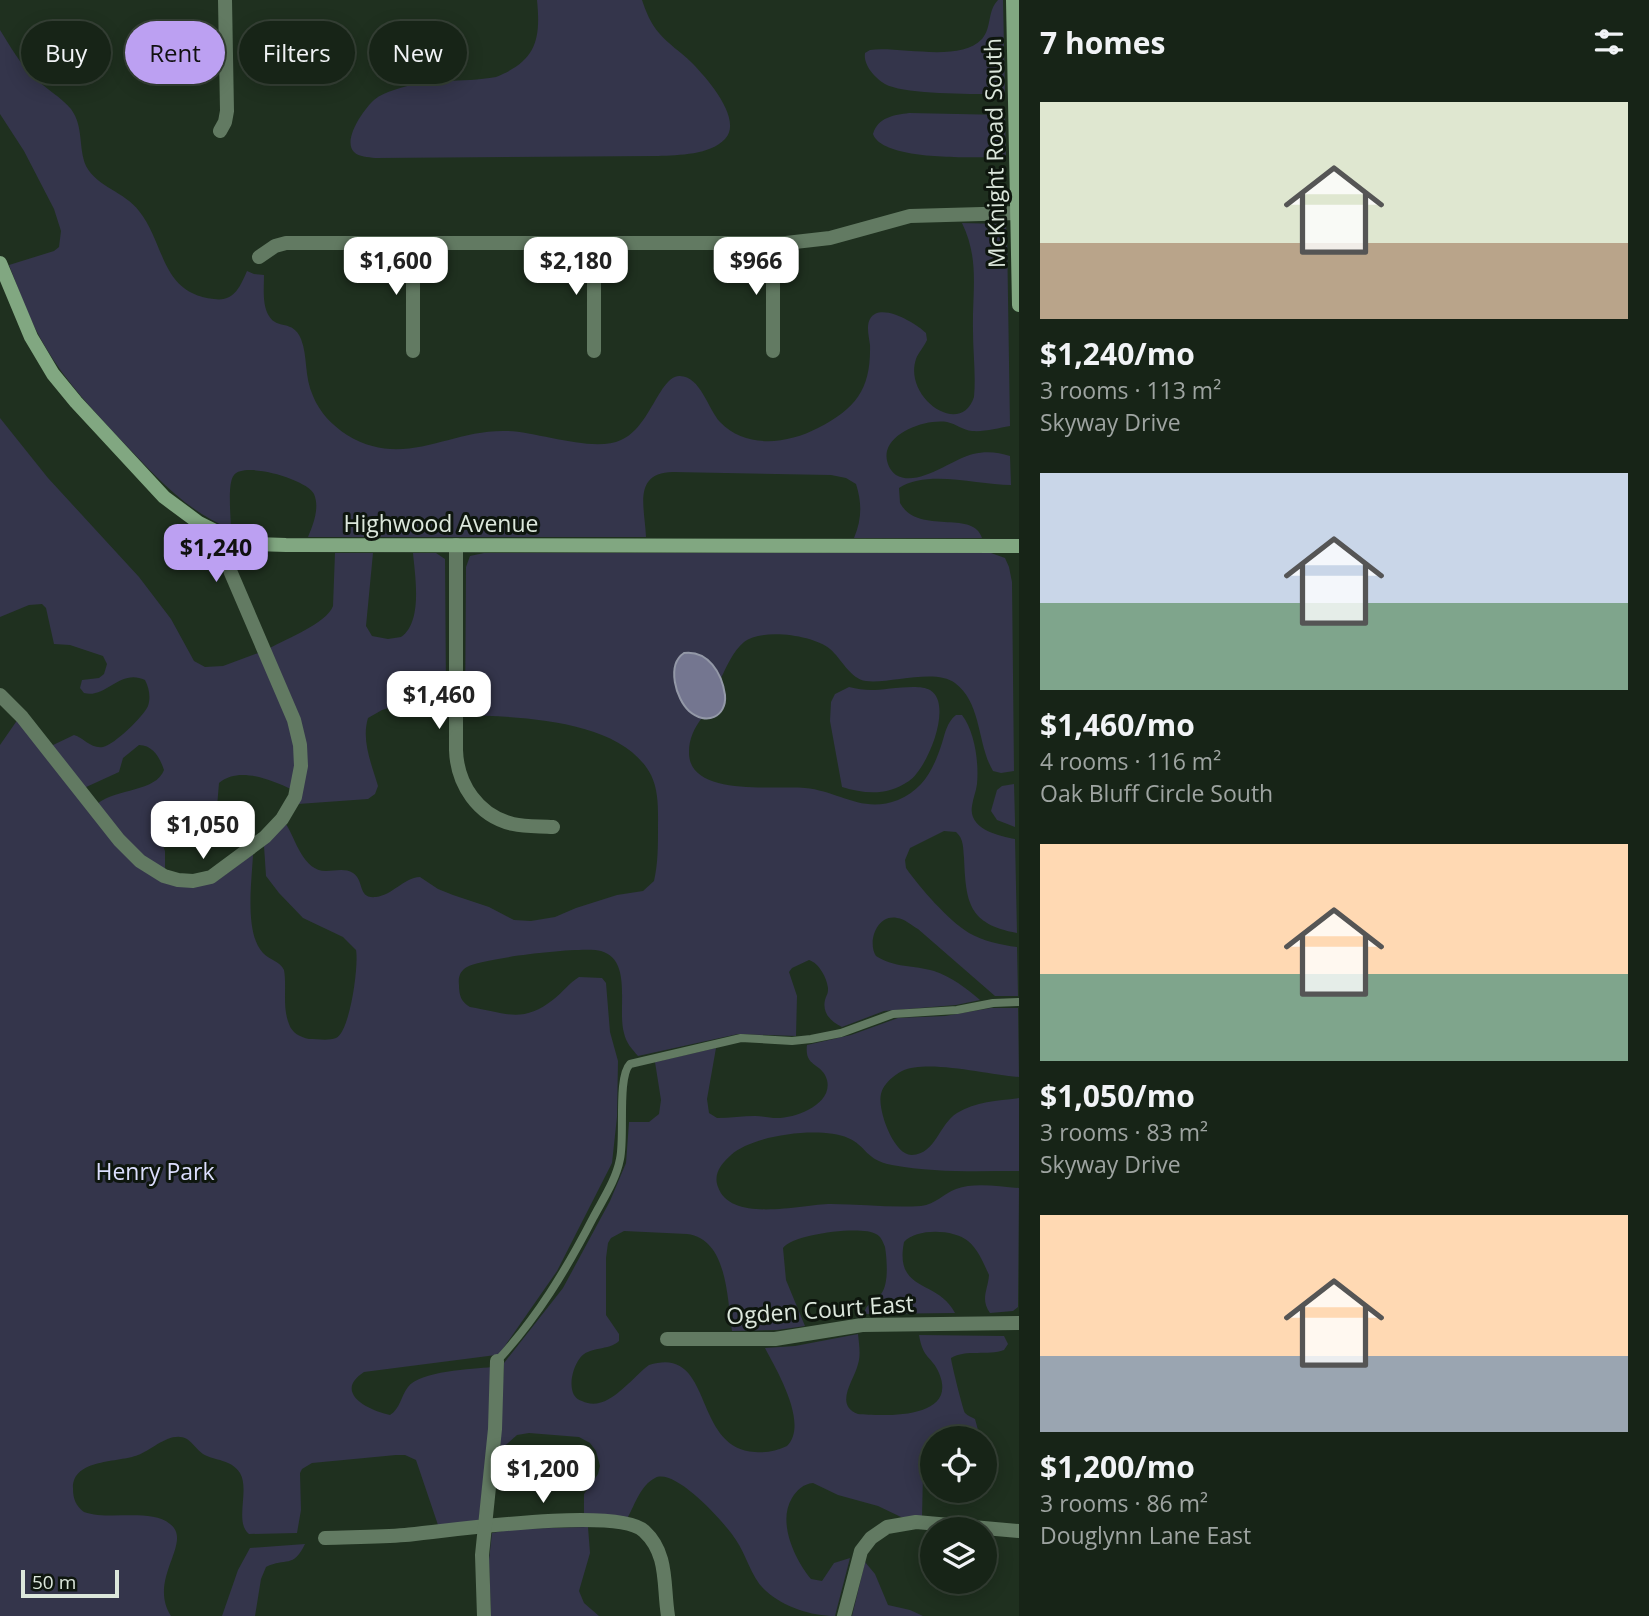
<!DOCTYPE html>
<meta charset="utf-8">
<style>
:root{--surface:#172417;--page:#243024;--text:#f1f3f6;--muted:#9ea4a1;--line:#364136;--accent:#bca0f2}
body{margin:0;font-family:"Open Sans",sans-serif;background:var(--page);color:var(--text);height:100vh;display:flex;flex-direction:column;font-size:26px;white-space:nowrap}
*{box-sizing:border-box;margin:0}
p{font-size:23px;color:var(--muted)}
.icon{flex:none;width:38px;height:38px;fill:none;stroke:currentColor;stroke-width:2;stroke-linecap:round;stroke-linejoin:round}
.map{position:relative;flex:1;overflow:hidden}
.panel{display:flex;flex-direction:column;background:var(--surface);width:630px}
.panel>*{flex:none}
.banner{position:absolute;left:21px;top:21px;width:665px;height:63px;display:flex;gap:14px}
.fabs{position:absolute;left:920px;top:1426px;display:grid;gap:14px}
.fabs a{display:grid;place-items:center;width:77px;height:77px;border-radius:50%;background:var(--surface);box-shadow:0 4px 18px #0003,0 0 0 2px var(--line);font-size:35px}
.scale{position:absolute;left:21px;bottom:18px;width:98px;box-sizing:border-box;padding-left:7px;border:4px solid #dce7dc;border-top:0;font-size:19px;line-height:24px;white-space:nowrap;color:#dce7dc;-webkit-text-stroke:5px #0e160e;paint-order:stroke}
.price{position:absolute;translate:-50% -60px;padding:0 16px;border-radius:14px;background:#fff;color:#222;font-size:23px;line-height:46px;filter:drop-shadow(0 2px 4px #0008)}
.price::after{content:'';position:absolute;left:50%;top:42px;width:21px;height:16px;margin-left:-10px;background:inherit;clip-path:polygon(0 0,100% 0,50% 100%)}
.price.selected{background:var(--accent);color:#111}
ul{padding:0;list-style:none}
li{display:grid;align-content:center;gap:14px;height:371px;padding:0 21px}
li span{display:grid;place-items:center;height:217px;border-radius:0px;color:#555}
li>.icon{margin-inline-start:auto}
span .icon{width:126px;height:126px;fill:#fffc;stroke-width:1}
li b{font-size:30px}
h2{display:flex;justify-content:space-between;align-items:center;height:84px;padding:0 21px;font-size:30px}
.pill{padding:0 24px;border-radius:32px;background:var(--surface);box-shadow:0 4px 18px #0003,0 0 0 2px var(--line);font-size:24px;line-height:63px}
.pill.selected{background:var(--accent);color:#111}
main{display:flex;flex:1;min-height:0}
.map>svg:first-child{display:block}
</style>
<main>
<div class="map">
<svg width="1019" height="1616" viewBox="0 0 1019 1616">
<rect width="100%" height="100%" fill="#1f301f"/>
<!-- green -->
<g fill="#34354b">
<path d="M537,0h105c4,12 9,24 17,33 9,11 22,19 32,29 14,14 53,57 34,77 -15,16 -46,16 -67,17l-283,2c-7,-1 -16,-1 -21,-6 -12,-12 10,-43 20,-52 6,-5 13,-8 20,-10 33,-12 68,-7 102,-13 40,-16 45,-37 41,-77z"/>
<path d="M998,0h5l2,94c-25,0 -101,1 -120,-10 -10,-6 -22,-19 -20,-31l5,-3c29,-4 90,13 112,-11 10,-11 5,-28 16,-39z"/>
<path d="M0,30c10,16 20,34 35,48 11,11 26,19 36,31 13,18 7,38 15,57 11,21 39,26 53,45 27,34 21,82 75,88 20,3 26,-12 33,-28l7,3 10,1c0,13 -2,30 5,41 8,14 24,3 32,23 7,18 3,38 12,57 7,17 19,29 34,39 58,35 101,-6 160,-4 32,1 87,22 114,9 29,-12 38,-63 58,-64 21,-1 29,33 41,46 26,27 67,22 98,6 39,-20 53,-40 52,-83 -1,-8 -4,-19 0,-26 10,-18 47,5 56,14l1,7c-3,7 -9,13 -11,19 -13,39 45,79 58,38 2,-22 -1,-44 -1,-66 -1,-40 7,-71 -11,-108l39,1 5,3 1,6 3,193c-12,2 -25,6 -38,5 -9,-1 -16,-7 -25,-9 -19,-3 -54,8 -60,29 -2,9 2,19 9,24 22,13 56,-16 77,-21 13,-3 25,-2 37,2l1,29c-33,0 -83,-16 -112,3l1,15c18,33 74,6 82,35h-128c8,-19 8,-35 2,-54l-10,-6 -15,-3 -158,-3c-41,1 -28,36 -27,65h-338c5,-12 12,-29 6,-43 -6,-14 -69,-33 -80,-19 -7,8 -3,43 -3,54 -46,-18 -77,-55 -111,-90 -27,-29 -54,-57 -74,-91 -16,-26 -26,-55 -37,-83l45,-14 5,-4 2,-16 -7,-22 -30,-58 -24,-37z"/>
<path d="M909,113l96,2 1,42c-27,0 -123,5 -133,-23 5,-17 21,-19 36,-21z"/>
<path d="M0,418l48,60 91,99 32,42 23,42 11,6 18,-1 38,-14 28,69 7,35 -5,33c-20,-9 -52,-23 -72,-6l-2,24c-14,15 -38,-1 -55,1l-8,13 11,30v20l-26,-17 -42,-50c20,-16 59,-12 67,-34 -4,-12 -11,-25 -25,-25l-16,13 -4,14 -35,16 -33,-42 23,-11c10,3 17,14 29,12 11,-2 41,-31 45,-41 3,-9 1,-18 -3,-26 -25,-12 -39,19 -61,13l-4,-5 2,-8 17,-2 5,-4 3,-10 -4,-8 -33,-11 -16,-1 -8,-36 -4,-4 -13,1 -29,12z"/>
<path d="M335,553h38l-7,73 6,10 16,3 13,-2c22,-15 14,-61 12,-84h23l9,6 1,132 -64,19 -14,8c-7,23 4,47 10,68l-3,8 -7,5 -70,5 6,-19 -34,-137c16,-9 57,-25 63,-42z"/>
<path d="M484,553h507l14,5 4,9 3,15 2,189 -13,2 -8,-2c-16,-27 -11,-68 -38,-88 -20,-15 -65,1 -89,-2 -16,-2 -25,-23 -36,-32 -17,-14 -68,-21 -86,-7 -11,9 -17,24 -23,36l-6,-11h-41c0,18 12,44 28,51 -8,10 -13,21 -13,34 -1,46 88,33 116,36 34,3 57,26 93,12 26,-11 36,-32 44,-57 3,-10 5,-21 14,-28h6c13,17 17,48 15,69 -1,8 -4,14 -5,22 -4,23 27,30 43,33l2,94c-49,-9 -51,-31 -53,-75 -1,-10 0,-19 -8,-26l-12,-1 -34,17 -5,12 1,8c14,20 42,52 63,65 14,8 32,12 48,14l1,49h-23l-77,-67c-7,-4 -13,-10 -21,-11 -20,-4 -30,24 -21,38 18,12 38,9 58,15 18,6 32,17 46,29l-24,5 -72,6 -42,16c-11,-5 -20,-14 -17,-27 2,-7 3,-5 3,-12 -1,-10 -9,-25 -19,-28l-17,8 -3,4 8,24 -1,40 -58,-2 -100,22c-6,-7 -12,-13 -14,-23 -7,-24 9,-73 -23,-82 -17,-5 -119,7 -134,16 -7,4 -9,10 -8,18 0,10 2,17 11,22 36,6 53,17 84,-8 9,-7 15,-16 25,-22l23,1 4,5 4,49 8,29 -1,56 -5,46 -55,108 -57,82 -4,2 -132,17c-32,21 6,39 26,43 10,-6 11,-19 18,-28 11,-16 65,-18 84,-20v38l-13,114 -3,3 -38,3 -22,-65 -11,-5h-9l-84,8 -10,6 -2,4 1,37 -4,23 -48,1c-15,-12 1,-44 -9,-61 -9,-14 -25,-12 -37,-19 -6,-4 -10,-11 -16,-15 -16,-9 -35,11 -49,16 -19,8 -66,3 -65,34 0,10 3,17 11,23 25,9 66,-4 86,12 24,18 -23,55 1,92h-171v-871l18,-26 123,150 77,11 35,-26c-1,26 -9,79 10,99 6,7 17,8 21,17 3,17 -2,37 5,54 3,9 11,13 20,15 8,0 20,2 27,-1 14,-6 23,-73 20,-88l-13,-13 -40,-19 -24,-25 -13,-17 -2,-30 22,-22c10,16 17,47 40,47 9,0 19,-3 27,2 12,8 4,26 23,24 17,-2 27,-19 44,-20l18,12 15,6 36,12 25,13 17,1 24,-4 21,-9 41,-13 26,-4 11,-10c4,-17 4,-35 4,-53 0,-17 1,-37 -7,-53 -29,-56 -131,-58 -186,-60l1,-148 4,-11z"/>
<path d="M849,687c8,2 15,3 22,3 14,0 48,-7 59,0 24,14 -3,79 -21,91 -22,15 -44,13 -67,6l-12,-66 1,-19 4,-8z"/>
<polygon points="1014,784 1015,821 1015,827 997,820 991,811 997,790 1002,786"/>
<path d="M991,1008h27l1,69c-32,-2 -90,-18 -117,-6 -8,4 -19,13 -21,23 -4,16 13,62 31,61 24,-1 27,-31 45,-42 19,-12 41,-12 62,-15v73c-42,0 -85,2 -127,-6 -27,-5 -25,-19 -44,-27 -28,-12 -95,-3 -117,17 -10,9 -18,19 -13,32 13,37 84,17 113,17 30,0 60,4 90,2 15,-2 22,-12 35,-17 19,-7 44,-2 63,-1l-1,119 -5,4 -23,2c-10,-14 -2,-23 -1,-38 -5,-11 -11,-26 -21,-34 -14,-12 -52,-13 -64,1 -10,51 34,37 51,71l-91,1c2,-11 10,-12 17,-20 8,-9 6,-35 4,-47 -2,-5 -4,-11 -9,-13 -14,-9 -84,0 -93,14l3,32 19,46 -28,4 -45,1c-5,-32 -4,-92 -45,-97l-63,-3 -13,7 -3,5 -2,15v57l13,19v7c-10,10 -30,5 -39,17 -6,8 -10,21 -8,31 1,6 4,10 10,12 25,13 49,-23 67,-36 66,-21 42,83 106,87 11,1 22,-1 32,-6 22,-22 -10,-75 -22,-98l30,-2 63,-12c1,10 3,21 0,30 -3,15 -25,41 0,50 25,2 101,6 81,-41 -7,-17 -16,-13 -20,-38l85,1 4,8 -4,6c-16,6 -38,-1 -53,8 0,4 12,52 14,55 3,3 7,4 10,6l3,11 -8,8h-37v16l-7,9 -3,11 -1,43h-21l-23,-11 -40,-11 -25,-12c-10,1 -16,7 -21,15 -15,24 3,62 19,81l11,2 12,-18 16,-5 -15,58c-24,0 -51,-9 -69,-25 -15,-13 -19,-35 -30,-51 -10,-16 -61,-73 -81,-62 -14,7 -20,26 -27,39l-44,-2v-21l14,-20 2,-8 -4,-15 -6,-8 -11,-6 -50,-4 -12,2 -18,16 5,-88 59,-75 47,-87 16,-38 3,-41h20l10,-8 2,-14 -6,-38 61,-14 -9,51 2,14 8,5c13,0 26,-2 38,-2 8,0 15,2 22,2 19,0 56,-14 50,-38 -5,-18 -23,-12 -20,-35l44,-10 47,-17 47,-2z"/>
<polygon points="588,1527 590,1553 579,1591 584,1603 599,1616 491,1616 489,1560 492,1533 515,1529"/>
<path d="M305,1544c-12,25 -19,13 -39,23l-5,12 -6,37h-33l16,-46 12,-22z"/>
<polygon points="865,1562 875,1574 888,1605 910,1610 923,1616 852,1616"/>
</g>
<!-- water -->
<path fill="#747690" stroke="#9398a7" stroke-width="2" d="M684,653c24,-3 38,20 41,42 2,22 -19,31 -36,16 -13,-12 -23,-46 -5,-58z"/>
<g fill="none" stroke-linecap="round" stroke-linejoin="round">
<!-- lane -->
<path stroke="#627a62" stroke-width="8" d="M497,1361c40,-43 69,-91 96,-143 10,-19 23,-38 27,-59 5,-22 -3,-82 10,-95l111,-26 51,3 19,-2 30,-6 52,-19 64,-4 36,-7 26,-1"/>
<!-- street -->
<g stroke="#627a62" stroke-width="14">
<polyline points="220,131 225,122 227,111 225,0"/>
<polyline points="413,243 413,351"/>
<polyline points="594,243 594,351"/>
<polyline points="259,257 275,246 286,243 786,243 830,238 910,216 1018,213"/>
<polyline points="773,351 773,243"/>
<path d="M456,545v205c1,34 22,66 57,74 13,3 27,2 40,3"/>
<polyline points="0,695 22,717 119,840 140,861 164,876 178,880 193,881 211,877 265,837 282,819 295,797 301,766 300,745 294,720 231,573 224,550 225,536"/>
<polyline points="667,1339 775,1339 862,1325 1019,1323"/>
<path d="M325,1538c27,-1 54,-1 80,-3 42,-4 212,-29 239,-4 25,23 19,55 24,85"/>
<polyline points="484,1616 482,1555 495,1429 497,1361"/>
<polyline points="844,1616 861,1551 871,1538 887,1527 916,1522 1019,1531"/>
</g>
<!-- secondary -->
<g stroke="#81a781" stroke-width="14">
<polyline points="1013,0 1019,305"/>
<polyline points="0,263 31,337 53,374 76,402 164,497 199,523 225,536 255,544 286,545 1019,546"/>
</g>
</g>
<g text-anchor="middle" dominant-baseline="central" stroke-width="6" stroke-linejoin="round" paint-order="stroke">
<!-- street labels -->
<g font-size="23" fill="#dce7dc" stroke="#0e160e">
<text transform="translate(994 153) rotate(-91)">McKnight Road South</text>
<text x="441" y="523">Highwood Avenue</text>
<text transform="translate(820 1309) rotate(-4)">Ogden Court East</text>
</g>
<!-- park labels -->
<g font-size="23" fill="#dcdefd" stroke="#0e160e">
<text x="155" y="1171">Henry Park</text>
</g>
</g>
</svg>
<div class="fabs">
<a><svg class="icon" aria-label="locate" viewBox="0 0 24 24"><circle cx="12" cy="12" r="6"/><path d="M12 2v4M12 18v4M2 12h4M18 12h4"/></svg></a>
<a><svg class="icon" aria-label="layers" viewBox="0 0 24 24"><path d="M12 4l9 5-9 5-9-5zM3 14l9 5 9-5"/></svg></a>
</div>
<div class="scale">50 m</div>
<b class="price" style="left:396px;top:297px">$1,600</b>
<b class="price" style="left:576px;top:297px">$2,180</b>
<b class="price" style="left:756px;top:297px">$966</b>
<b class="price selected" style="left:216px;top:584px">$1,240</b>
<b class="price" style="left:439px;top:731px">$1,460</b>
<b class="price" style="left:203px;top:861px">$1,050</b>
<b class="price" style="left:543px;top:1505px">$1,200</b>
<div class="banner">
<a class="pill">Buy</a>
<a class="pill selected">Rent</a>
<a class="pill">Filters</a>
<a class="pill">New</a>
</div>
</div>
<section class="panel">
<h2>7 homes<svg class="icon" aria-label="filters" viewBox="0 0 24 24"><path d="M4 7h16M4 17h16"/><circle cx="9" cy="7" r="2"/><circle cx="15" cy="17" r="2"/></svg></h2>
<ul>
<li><span style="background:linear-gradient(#dfe7d0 65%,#b9a48a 0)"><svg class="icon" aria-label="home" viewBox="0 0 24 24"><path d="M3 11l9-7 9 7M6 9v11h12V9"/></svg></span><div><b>$1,240/mo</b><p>3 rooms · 113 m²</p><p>Skyway Drive</p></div></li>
<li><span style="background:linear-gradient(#c9d6e8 60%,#7fa58c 0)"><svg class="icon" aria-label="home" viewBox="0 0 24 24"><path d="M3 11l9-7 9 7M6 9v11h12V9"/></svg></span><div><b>$1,460/mo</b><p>4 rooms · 116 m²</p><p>Oak Bluff Circle South</p></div></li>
<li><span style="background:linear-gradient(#ffd9b3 60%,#7fa58c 0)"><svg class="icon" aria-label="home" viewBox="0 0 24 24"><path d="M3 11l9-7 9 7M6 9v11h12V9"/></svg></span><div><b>$1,050/mo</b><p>3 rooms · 83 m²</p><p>Skyway Drive</p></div></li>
<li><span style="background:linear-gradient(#ffd9b3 65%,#9aa5b1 0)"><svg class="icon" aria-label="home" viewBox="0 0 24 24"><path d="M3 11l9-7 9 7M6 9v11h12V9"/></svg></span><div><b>$1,200/mo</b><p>3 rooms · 86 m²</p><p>Douglynn Lane East</p></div></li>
</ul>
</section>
</main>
